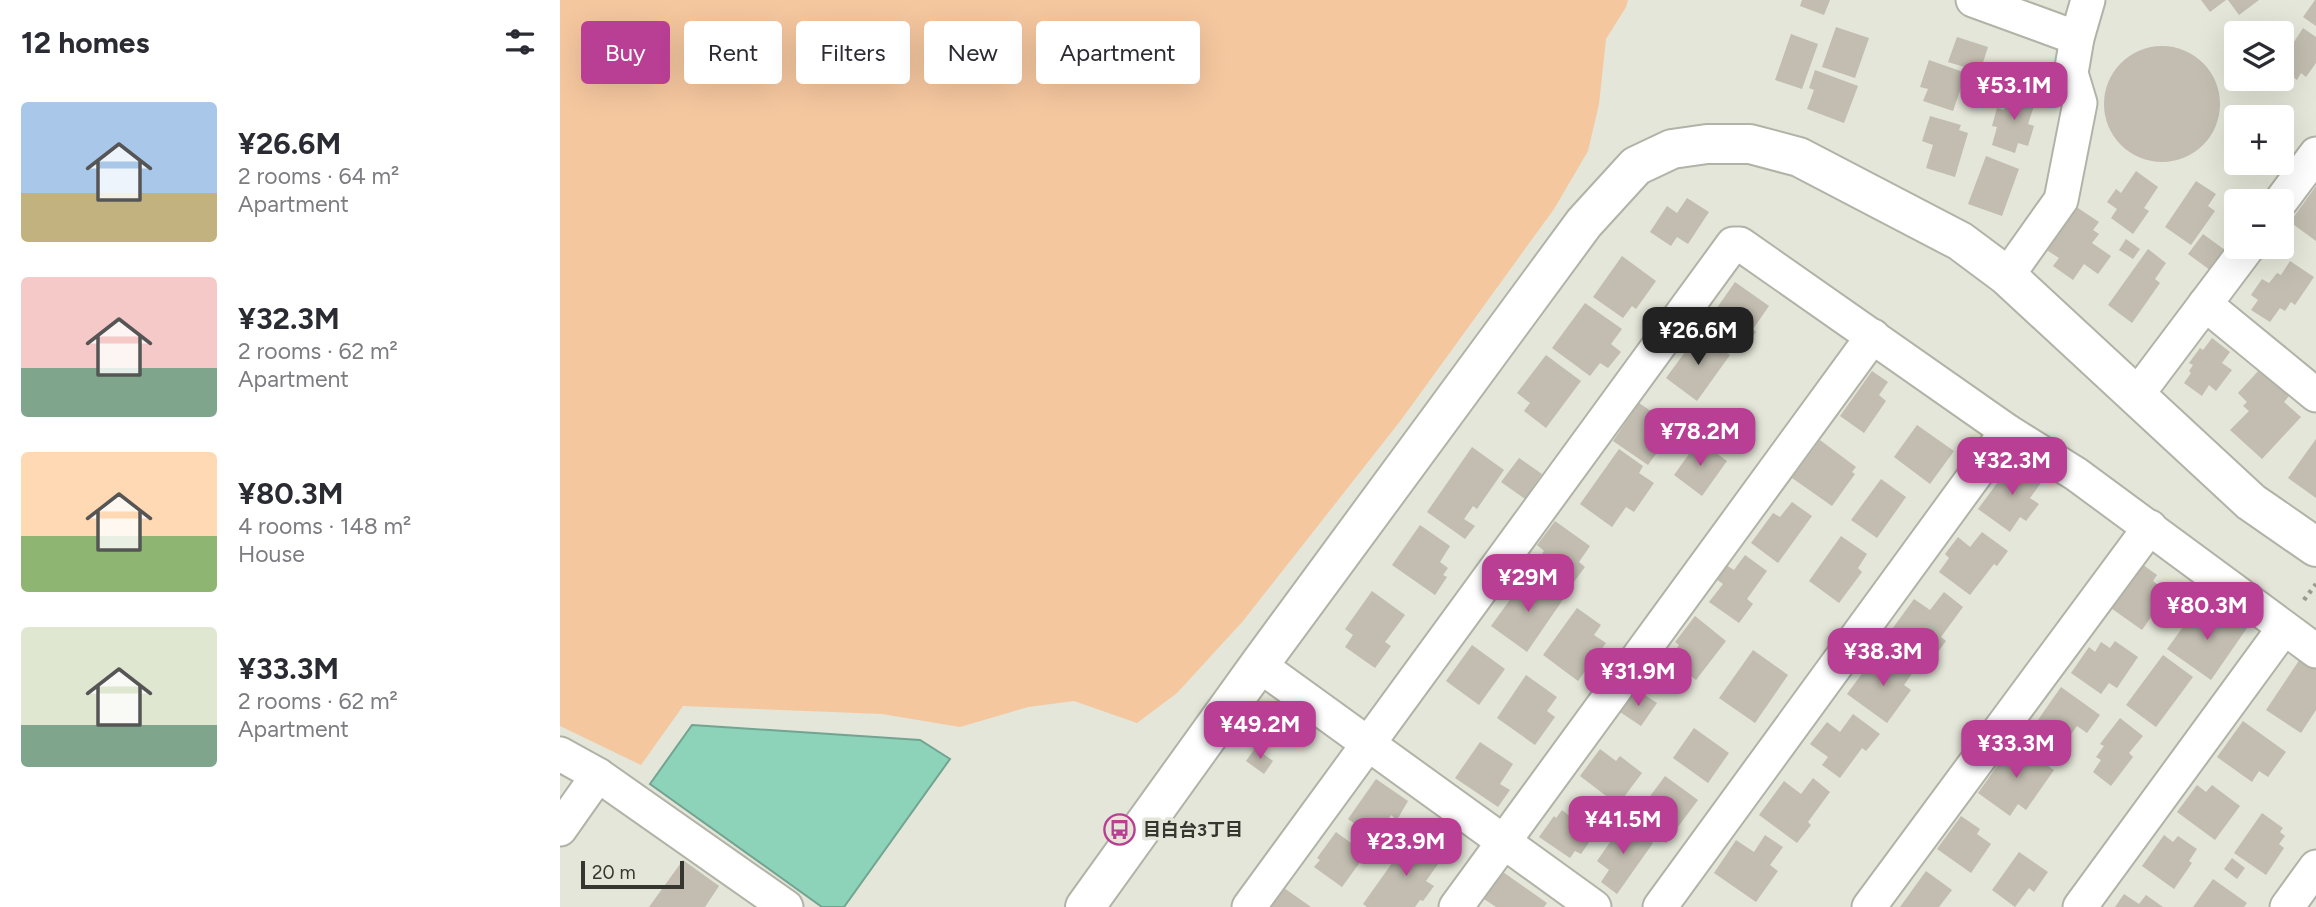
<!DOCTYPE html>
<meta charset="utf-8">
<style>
:root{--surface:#fff;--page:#f2f2f3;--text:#2b2b33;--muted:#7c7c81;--accent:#b83f93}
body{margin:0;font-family:Figtree,"Noto Sans JP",sans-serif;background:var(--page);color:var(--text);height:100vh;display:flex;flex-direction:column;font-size:26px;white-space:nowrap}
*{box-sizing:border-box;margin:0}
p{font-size:23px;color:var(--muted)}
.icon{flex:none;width:38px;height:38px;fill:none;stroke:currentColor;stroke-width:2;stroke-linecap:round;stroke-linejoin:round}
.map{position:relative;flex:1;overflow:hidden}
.drawer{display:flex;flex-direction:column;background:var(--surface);width:560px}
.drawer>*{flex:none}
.top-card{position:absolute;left:21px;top:21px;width:665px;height:63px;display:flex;gap:14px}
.tools{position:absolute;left:1664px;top:21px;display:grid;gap:14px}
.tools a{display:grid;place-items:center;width:70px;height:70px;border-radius:7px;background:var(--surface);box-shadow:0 7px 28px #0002;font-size:35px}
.scale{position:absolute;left:21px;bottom:18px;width:103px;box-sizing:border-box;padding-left:7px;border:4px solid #353630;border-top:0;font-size:19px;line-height:24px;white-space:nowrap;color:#353630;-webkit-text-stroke:5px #e3e6d8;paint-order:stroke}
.price{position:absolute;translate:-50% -60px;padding:0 16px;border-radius:14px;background:var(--accent);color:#fff;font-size:23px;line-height:46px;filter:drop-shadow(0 2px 4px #0008)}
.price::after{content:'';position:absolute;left:50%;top:42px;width:21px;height:16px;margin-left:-10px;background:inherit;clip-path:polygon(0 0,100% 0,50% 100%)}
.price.active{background:#222;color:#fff}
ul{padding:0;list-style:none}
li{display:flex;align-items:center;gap:21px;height:175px;padding:0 21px}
li span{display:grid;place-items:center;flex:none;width:196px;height:140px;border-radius:7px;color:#555}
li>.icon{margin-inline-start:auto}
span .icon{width:84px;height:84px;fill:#fffc;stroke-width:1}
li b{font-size:30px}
h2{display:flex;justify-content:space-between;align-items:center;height:84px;padding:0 21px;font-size:30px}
.chip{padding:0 24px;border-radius:7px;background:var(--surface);box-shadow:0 7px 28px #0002;font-size:24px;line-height:63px}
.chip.active{background:var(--accent);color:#fff}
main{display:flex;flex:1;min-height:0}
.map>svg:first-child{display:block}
</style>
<main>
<section class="drawer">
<h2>12 homes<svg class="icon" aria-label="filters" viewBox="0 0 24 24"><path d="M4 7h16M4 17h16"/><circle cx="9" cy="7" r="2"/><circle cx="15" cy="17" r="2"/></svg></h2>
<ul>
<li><span style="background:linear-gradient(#a9c7e8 65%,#c2b280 0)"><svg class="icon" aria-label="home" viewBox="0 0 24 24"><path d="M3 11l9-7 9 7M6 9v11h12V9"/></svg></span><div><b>¥26.6M</b><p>2 rooms · 64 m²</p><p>Apartment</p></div></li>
<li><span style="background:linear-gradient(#f6c9c9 65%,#7fa58c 0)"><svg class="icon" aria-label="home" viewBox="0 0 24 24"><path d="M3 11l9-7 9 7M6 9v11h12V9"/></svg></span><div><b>¥32.3M</b><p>2 rooms · 62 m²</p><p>Apartment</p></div></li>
<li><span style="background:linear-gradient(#ffd9b3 60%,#8fb573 0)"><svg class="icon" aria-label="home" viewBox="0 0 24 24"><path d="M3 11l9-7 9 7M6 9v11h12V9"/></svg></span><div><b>¥80.3M</b><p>4 rooms · 148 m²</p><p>House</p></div></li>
<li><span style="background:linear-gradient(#dfe7d0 70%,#7fa58c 0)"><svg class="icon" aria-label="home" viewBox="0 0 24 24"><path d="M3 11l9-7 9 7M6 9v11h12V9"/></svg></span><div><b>¥33.3M</b><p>2 rooms · 62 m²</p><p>Apartment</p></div></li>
</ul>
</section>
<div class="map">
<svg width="1756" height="907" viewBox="0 0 1756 907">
<rect width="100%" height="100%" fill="#e3e6d8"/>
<!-- green -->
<polygon fill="#f5c79f" points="0,0 1068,0 1066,7 1046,39 1039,104 1028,151 994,209 841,420 683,621 617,693 577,723 514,701 468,707 400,727 322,714 123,706 81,765 0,726"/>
<!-- water -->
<polygon fill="#8cd3ba" stroke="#72a491" stroke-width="2" points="132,725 360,740 390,759 284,907 262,907 90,784"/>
<!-- building -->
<g fill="#c2bdb0">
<polygon points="1242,0 1270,0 1264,15 1240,6"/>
<polygon points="1641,0 1666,0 1650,12"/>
<polygon points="1668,0 1699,0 1679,15"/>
<polygon points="1755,0 1756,0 1756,26 1743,17"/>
<polygon points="1276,27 1309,38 1295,78 1262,67"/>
<polygon points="1743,28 1756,37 1756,63 1746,77 1741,73 1737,80 1722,69 1726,60 1722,57 1722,51 1728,42 1732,45"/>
<polygon points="1231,34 1258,44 1242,89 1215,80"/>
<polygon points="1397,37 1428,47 1420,72 1388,62"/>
<circle cx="1602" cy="104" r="58"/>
<polygon points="1369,60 1406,73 1393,111 1363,101 1368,89 1360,87"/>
<polygon points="1255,70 1298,86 1284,123 1247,109 1254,90 1249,88"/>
<polygon points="1451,87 1467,92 1465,99 1475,103 1468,124 1474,126 1468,146 1458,143 1455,153 1432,145 1437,127 1432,126 1437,108 1444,110"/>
<polygon points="1370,116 1401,125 1399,130 1408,133 1395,177 1366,168 1373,145 1362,141"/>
<polygon points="1426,156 1459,169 1442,216 1408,204"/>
<polygon points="1576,171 1598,187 1584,208 1589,211 1573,234 1551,218 1557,209 1547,202 1556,189 1561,193"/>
<polygon points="1636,181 1656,194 1648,206 1655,211 1631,245 1605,227"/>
<polygon points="1756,186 1756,241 1730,222"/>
<polygon points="1127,198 1149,212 1128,244 1117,237 1111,246 1090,232 1107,206 1117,213"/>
<polygon points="1512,204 1539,222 1533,230 1539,234 1532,243 1551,256 1538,274 1524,264 1513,280 1493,266 1499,258 1482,247"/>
<polygon points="1643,234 1665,250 1650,270 1628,254"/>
<polygon points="1566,239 1580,249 1573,259 1559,250"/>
<polygon points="1588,249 1606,263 1595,279 1600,283 1572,323 1548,305"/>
<polygon points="1062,256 1096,281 1076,309 1072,306 1063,318 1033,297"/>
<polygon points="1730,261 1754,277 1735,305 1731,302 1725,311 1720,308 1710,322 1691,310 1698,300 1691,295 1702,279 1709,283 1717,273 1721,275"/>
<polygon points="1175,282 1209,306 1193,329 1196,332 1182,352 1145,325"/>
<polygon points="1025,303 1062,329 1051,344 1061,352 1048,368 1040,363 1030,376 992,348"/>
<polygon points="1139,333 1170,355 1137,401 1106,378"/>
<polygon points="1652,338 1670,352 1662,363 1672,370 1656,391 1649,385 1642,396 1624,383 1631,373 1629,371 1633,365 1629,363 1640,348 1643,350"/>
<polygon points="986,355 1021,381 986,428 964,411 970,403 957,393"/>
<polygon points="1700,369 1729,396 1724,402 1741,417 1702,459 1670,430 1689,411 1683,406 1687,402 1678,393"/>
<polygon points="1312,371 1328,382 1319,395 1326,401 1304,433 1280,416"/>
<polygon points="1079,403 1098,416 1091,425 1108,437 1088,465 1053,441"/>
<polygon points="1357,425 1394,451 1370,484 1334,457"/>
<polygon points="1756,439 1756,498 1728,478"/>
<polygon points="1139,440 1167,461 1142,496 1114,475"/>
<polygon points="1260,440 1296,467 1292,472 1295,474 1272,506 1232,478"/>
<polygon points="912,447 944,470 917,509 913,506 904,519 915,526 905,539 867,512"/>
<polygon points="1059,449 1083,466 1079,473 1094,483 1074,512 1066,507 1052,527 1020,504"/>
<polygon points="959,458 982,474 965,499 941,482"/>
<polygon points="1455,459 1483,480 1470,498 1479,504 1466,521 1460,517 1450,532 1418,509"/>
<polygon points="1321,479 1346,497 1317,538 1291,520"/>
<polygon points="1232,502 1252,516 1218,563 1191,543 1213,513 1220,517"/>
<polygon points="995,521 1030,546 1019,562 1025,567 1010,587 983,568 987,564 979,558 984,551 977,545"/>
<polygon points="860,525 890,546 880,562 888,568 883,575 887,577 875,595 832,565"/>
<polygon points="1422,532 1448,551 1437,566 1434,564 1410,595 1379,572 1389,558 1385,554 1398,537 1410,547"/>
<polygon points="1281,536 1307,554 1298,568 1302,572 1279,603 1249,581"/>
<polygon points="1185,555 1207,571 1187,599 1193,604 1179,623 1149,602 1163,584 1156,579 1166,565 1174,570"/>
<polygon points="1579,562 1597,575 1593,581 1608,593 1582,630 1548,606"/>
<polygon points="976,578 1004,598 967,652 931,626 959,587 966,592"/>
<polygon points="812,591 845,615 825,642 831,646 815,668 785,647 793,635 785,629"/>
<polygon points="1384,592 1403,607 1381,637 1386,641 1371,661 1330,632 1354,599 1370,610"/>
<polygon points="1017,608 1041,625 1034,635 1046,643 1018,681 983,655"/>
<polygon points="1658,609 1687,628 1651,680 1607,649 1630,617 1635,620 1641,613 1650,619"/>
<polygon points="1135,616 1166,641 1136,680 1109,659 1119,645 1115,642"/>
<polygon points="1555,641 1578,657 1557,688 1549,683 1541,694 1511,673 1529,647 1535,652 1541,642 1550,648"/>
<polygon points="912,645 945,669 919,705 886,681"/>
<polygon points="1193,650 1228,675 1195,723 1159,698"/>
<polygon points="1603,655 1633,677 1596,727 1566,705"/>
<polygon points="1339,656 1356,668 1344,685 1351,690 1327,723 1287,694 1312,660 1328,672"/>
<polygon points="1740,659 1756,669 1756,710 1741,733 1706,710"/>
<polygon points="966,675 997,697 987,711 995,717 975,745 937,718"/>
<polygon points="1501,687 1540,715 1527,733 1517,726 1502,747 1473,727"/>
<polygon points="1076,689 1097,703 1081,726 1060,712"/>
<polygon points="1293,714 1320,734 1306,751 1302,748 1280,778 1262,765 1268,757 1250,744 1267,722 1280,732"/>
<polygon points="1560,718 1583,736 1569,753 1573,757 1551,786 1533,772 1541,760 1536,757 1544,746 1540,744"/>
<polygon points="1683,721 1726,752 1708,777 1699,771 1692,782 1657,757"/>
<polygon points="1134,728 1169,753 1148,783 1113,758"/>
<polygon points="920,742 953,764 940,784 950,790 938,807 895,778"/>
<polygon points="1454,742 1494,770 1466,810 1458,804 1450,816 1418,793"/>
<polygon points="695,748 713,761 704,774 686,761"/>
<polygon points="1040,749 1056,761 1060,756 1082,773 1058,805 1020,776"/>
<polygon points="1105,776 1138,800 1106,843 1079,823 1090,808 1085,803"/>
<polygon points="1253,778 1270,792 1248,822 1251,825 1237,843 1199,815 1224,781 1241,794"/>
<polygon points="816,779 848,801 837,820 831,815 816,839 788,819"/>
<polygon points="1637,785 1646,792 1652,785 1680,806 1655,840 1617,812"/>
<polygon points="1002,810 1016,821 1022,811 1041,825 1021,854 1015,851 1010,858 979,837 994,816 996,818"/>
<polygon points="1702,813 1723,828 1720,832 1725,836 1719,844 1724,848 1706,875 1674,853"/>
<polygon points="1401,816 1420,829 1417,834 1431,844 1411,873 1377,849"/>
<polygon points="1064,822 1093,843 1057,894 1041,882 1049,870 1037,861"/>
<polygon points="776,832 806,854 782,887 754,867 760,860 757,858"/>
<polygon points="852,835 883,857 866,881 874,886 863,901 860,900 855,907 807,907 803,904"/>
<polygon points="1205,835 1223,847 1210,865 1218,871 1196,902 1154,873 1176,840 1194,852"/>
<polygon points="1604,835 1613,842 1618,836 1637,849 1629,861 1632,863 1614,889 1582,866"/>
<polygon points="1459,852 1488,872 1474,892 1469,888 1455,907 1432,890"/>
<polygon points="1672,858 1685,868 1677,879 1664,869"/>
<polygon points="123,860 159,886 145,907 89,907"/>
<polygon points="1366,871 1392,890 1379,907 1340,907"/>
<polygon points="943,872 987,903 984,907 936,907 924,899"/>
<polygon points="1653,879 1687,903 1684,907 1633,907"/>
<polygon points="724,888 751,907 711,907"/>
<polygon points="1564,894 1579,904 1586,895 1603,907 1555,907"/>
</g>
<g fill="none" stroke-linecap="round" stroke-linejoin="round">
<defs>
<g id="minor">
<polyline points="1413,0 1517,38"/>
<polyline points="1721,201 1756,154"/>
<polyline points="1447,276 1501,200 1520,103 1511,73 1517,38 1528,0"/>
<polyline points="1645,304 1756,395"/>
<polyline points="1576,396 1688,247"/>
<polyline points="699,665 1034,907"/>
<polyline points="0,754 38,775 226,907"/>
<polyline points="0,829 38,775"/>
<polyline points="689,907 1173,244 1180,244 1447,431 1516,474 1756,651"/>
<polyline points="896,907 1313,336"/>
<polyline points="1100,907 1447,431"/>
<polyline points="1309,907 1590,527"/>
<polyline points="1520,907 1724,628"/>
<polyline points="1727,907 1756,867"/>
</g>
<polyline id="tertiary" points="525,907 699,665 1024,223 1076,166 1112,149 1147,144 1190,144 1239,157 1400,241 1447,276 1691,502 1756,547"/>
</defs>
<!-- minor casing -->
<use href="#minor" stroke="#b1b3a6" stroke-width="37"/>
<!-- tertiary casing -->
<use href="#tertiary" stroke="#b1b3a6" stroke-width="42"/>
<!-- path -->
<polyline stroke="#999b90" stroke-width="4.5" stroke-dasharray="3.5 5" stroke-linecap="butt" points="1744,600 1756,584"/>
<!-- minor -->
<use href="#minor" stroke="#fff" stroke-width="33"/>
<!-- tertiary -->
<use href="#tertiary" stroke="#fff" stroke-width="38"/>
</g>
<!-- icons -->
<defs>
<symbol id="bus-ring" viewBox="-11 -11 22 22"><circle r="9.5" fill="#e3e6d8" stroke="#b83f93" stroke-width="1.5"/><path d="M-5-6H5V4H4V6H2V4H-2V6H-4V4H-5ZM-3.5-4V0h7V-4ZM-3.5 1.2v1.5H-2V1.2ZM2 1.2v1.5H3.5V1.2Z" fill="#b83f93"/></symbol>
</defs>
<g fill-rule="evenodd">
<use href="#bus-ring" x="542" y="812" width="35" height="35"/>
</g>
<g text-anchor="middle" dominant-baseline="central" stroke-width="7" stroke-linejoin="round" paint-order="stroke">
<!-- poi labels -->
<g font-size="18" font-weight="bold" fill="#353630" stroke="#e3e6d8" text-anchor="start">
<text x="583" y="830">目白台3丁目</text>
</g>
</g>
</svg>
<div class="tools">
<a><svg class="icon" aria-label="layers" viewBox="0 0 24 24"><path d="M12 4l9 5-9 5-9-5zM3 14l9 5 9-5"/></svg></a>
<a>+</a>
<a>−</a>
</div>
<div class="scale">20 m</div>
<b class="price" style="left:1454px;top:122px">¥53.1M</b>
<b class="price active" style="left:1138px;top:367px">¥26.6M</b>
<b class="price" style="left:1140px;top:468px">¥78.2M</b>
<b class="price" style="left:1452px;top:497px">¥32.3M</b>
<b class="price" style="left:968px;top:614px">¥29M</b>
<b class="price" style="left:1647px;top:642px">¥80.3M</b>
<b class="price" style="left:1323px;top:688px">¥38.3M</b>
<b class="price" style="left:1078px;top:708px">¥31.9M</b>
<b class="price" style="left:700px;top:761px">¥49.2M</b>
<b class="price" style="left:1456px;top:780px">¥33.3M</b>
<b class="price" style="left:1063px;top:856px">¥41.5M</b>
<b class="price" style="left:846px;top:878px">¥23.9M</b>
<div class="top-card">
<a class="chip active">Buy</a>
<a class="chip">Rent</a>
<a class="chip">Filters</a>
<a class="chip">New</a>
<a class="chip">Apartment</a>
</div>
</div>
</main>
